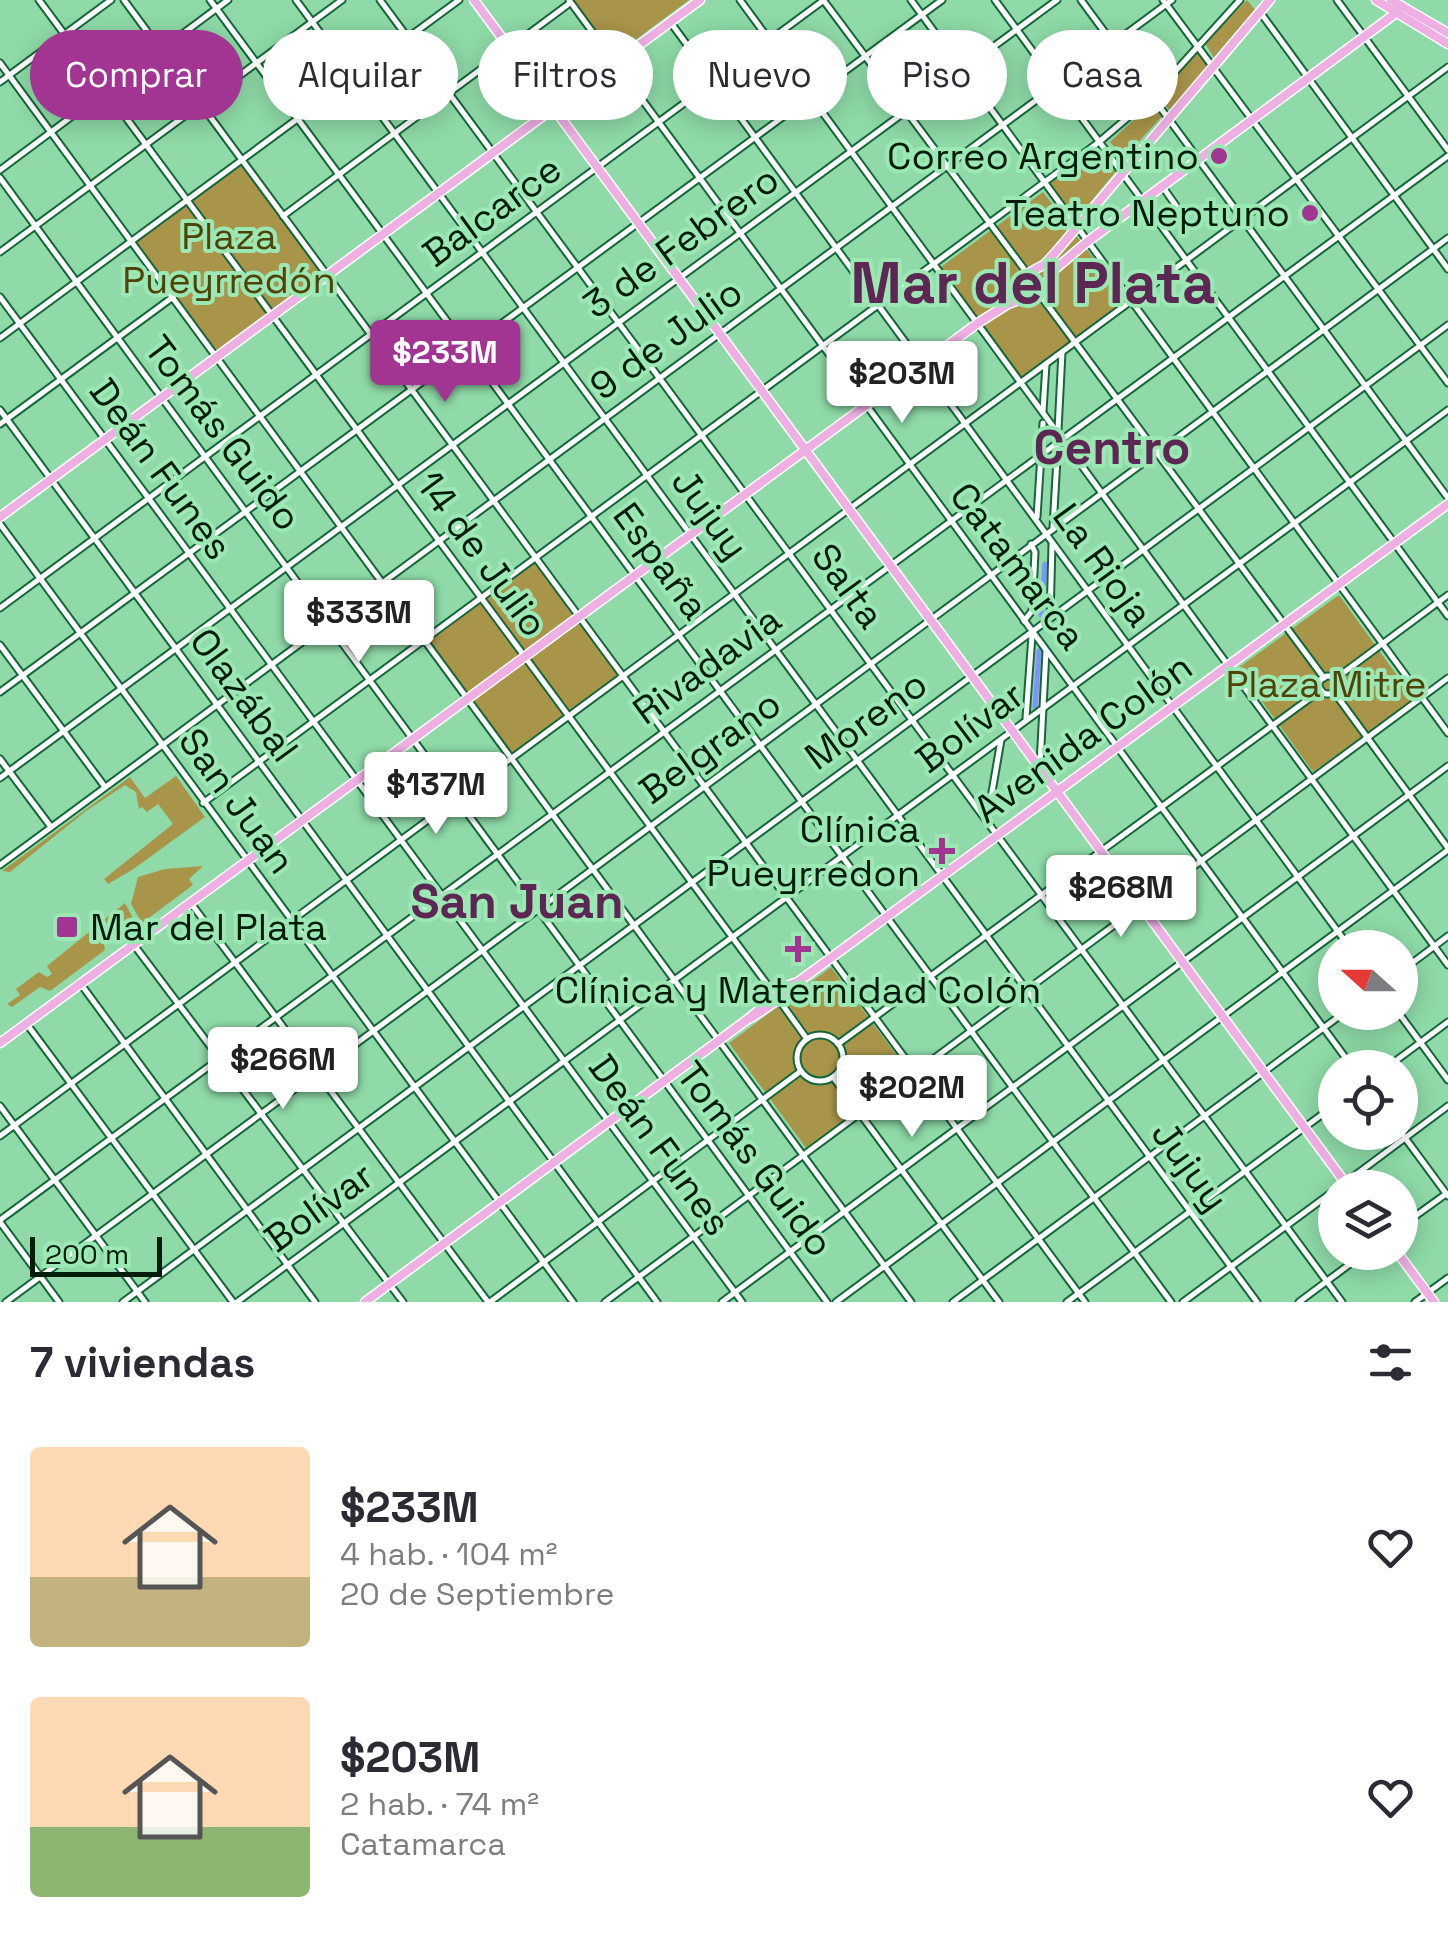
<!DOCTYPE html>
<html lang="es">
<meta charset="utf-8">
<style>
:root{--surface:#fff;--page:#f7f7f7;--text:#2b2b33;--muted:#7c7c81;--accent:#a23492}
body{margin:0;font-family:"Space Grotesk",sans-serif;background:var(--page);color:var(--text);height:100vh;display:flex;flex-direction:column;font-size:38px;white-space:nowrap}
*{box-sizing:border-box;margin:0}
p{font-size:32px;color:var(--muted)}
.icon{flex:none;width:55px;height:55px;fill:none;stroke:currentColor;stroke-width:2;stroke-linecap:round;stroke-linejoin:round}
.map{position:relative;height:1302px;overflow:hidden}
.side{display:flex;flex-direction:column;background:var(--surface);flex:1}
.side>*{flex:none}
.guide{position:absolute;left:30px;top:30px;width:1390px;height:90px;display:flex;gap:20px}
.needle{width:65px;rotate:291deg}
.tools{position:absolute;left:1318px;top:930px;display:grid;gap:20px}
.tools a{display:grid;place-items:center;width:100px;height:100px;border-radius:50%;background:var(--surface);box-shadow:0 5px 25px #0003;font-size:50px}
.scale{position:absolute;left:30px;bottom:25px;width:132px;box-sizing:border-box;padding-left:10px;border:5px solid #001d0b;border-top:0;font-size:28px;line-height:35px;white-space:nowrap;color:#001d0b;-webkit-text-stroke:8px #9ce8b5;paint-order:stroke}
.price{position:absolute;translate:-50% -85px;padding:0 22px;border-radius:10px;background:#fff;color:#222;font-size:32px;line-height:65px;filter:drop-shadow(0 2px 5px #0008)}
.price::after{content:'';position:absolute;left:50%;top:60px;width:30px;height:22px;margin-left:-15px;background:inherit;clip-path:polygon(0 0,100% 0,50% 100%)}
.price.on{background:var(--accent);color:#fff}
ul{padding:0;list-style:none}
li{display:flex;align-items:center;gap:30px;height:250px;padding:0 30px}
li span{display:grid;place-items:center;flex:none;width:280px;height:200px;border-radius:10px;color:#555}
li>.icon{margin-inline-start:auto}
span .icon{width:120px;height:120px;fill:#fffc;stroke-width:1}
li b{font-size:42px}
h2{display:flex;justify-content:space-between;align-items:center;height:120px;padding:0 30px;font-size:42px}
.chip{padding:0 35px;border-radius:45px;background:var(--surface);box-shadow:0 5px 25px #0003;font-size:35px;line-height:90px}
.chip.on{background:var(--accent);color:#fff}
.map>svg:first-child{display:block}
</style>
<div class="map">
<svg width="1448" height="1302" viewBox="0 0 1448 1302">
<rect width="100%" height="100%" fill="#8fdaa8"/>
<!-- green -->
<g fill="#a9954a">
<polygon points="572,0 689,0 615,55"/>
<polygon points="1247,0 1256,11 1214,58 1205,43"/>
<polygon points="1196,50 1208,67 1171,112 1158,96"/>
<polygon points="1151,104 1162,116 1124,158 1110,142"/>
<polygon points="1099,146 1116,171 1076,220 1049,184"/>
<polygon points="242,159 327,275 217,356 131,241"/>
<polygon points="1043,192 1126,301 1021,378 941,267"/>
<polygon points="535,559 621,675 512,753 429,640"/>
<polygon points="1339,595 1414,699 1313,772 1238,668"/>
<polygon points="176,776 205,817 132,870 108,884 104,879 173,824 158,804 147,812 142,807 139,809 136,792 125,785 86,811 10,872 2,871 130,777 145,798"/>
<polygon points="203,866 189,879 193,885 142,923 131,904 138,877 165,869"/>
<polygon points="125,903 137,926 135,928 129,921 103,940 105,950 50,991 40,987 12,1007 7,1004 20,995 16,989 39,972 47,977 52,974 47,966"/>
<polygon points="831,967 909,1072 806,1148 729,1043"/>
</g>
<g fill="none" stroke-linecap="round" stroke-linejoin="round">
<!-- canal -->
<g stroke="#8092fc" stroke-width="5">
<polyline points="1041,615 1045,564"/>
<polyline points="1035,707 1039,651"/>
</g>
<defs>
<g id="minor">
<polyline points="39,0 775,995"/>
<polyline points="124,0 1085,1302"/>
<polyline points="210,0 1171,1302"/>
<polyline points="296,0 1257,1302"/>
<polyline points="380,0 1342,1302"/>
<polyline points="569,0 1353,1068"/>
<polyline points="740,0 1448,965"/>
<polyline points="911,0 1448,733"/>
<polyline points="995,0 1448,616"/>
<polyline points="1081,0 1448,498"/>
<polyline points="1163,0 1448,383"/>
<polyline points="1337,0 1448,150"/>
<polyline points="824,1 1027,273"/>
<polyline points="1260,12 1448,269"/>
<polyline points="671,23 1350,948"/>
<polyline points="0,63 911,1302"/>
<polyline points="0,82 111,0"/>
<polyline points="0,170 228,0"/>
<polyline points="0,178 827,1302"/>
<polyline points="1162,186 1182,214"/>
<polyline points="283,216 570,3"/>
<polyline points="0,252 342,0"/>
<polyline points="1040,295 1324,678"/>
<polyline points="0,297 742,1302"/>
<polyline points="0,338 459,0"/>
<polyline points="0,410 657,1302"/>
<polyline points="1043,411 1046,364"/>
<polyline points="0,424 173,297"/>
<polyline points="1058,430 1062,352"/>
<polyline points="1037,517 1043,423"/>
<polyline points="0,524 573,1302"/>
<polyline points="1053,528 1058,441"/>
<polyline points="0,608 824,0"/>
<polyline points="1050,618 1052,544"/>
<polyline points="1024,621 1032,611 1035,552 1031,544"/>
<polyline points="0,645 105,787"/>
<circle cx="1328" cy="685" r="9"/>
<polyline points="1335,679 1448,595"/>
<polyline points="0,692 942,0"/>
<polyline points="1334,692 1448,848"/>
<polyline points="1026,718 1032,635"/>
<polyline points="0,759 51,827"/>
<polyline points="1040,764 1046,651"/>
<polyline points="0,778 1057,0"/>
<polyline points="203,803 1099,142 1153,96 1240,0"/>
<polyline points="987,821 1001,740"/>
<polyline points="0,865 1172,0"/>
<polyline points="190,902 488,1302"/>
<polyline points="134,945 403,1302"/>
<polyline points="1400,972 1448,936"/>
<polyline points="80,983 315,1302"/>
<polyline points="779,1000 807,1039"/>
<polyline points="1398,1012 1448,1080"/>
<polyline points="26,1023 233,1302"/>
<circle cx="820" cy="1058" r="23"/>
<polyline points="838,1044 1321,690"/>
<polyline points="1386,1068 1448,1022"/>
<polyline points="833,1077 999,1302"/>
<polyline points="0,1106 145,1302"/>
<polyline points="1400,1131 1448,1196"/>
<polyline points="0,1136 1448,67"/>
<polyline points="1338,1188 1448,1106"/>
<polyline points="0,1220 1448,156"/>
<polyline points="0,1222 59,1302"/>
<polyline points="1400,1227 1446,1194"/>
<polyline points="6,1302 1448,238"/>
<polyline points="123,1302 1448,325"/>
<polyline points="237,1302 1448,410"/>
<polyline points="490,1302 801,1071"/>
<polyline points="605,1302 1448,678"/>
<polyline points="722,1302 1448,766"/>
<polyline points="836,1302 1448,850"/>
<polyline points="953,1302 1345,1012"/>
<polyline points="1067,1302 1335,1105"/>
<polyline points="1183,1302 1335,1190"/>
<polyline points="1299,1302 1366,1252"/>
<polyline points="1415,1302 1448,1278"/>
</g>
<g id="major">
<polyline points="474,0 1349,1188"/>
<polyline points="1376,0 1448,44"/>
<polyline points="1391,0 1448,33"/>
<polyline points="1003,304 1025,275 1045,264 1055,253 1270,0"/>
<polyline points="0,517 700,0"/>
<polyline points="751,1018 793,990 798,982"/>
<polyline points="0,1043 978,323 1008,304 1042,292 1054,270 1087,242 1392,16 1402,6"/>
<polyline points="1397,1252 1434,1302"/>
<polyline points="365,1302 748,1019 789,985 798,982 1448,504"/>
</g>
</defs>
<!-- minor casing -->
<use href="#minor" stroke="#15663a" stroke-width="9"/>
<!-- major casing -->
<use href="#major" stroke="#fff" stroke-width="11"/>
<!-- minor -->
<use href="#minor" stroke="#fff" stroke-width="5"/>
<!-- major -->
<use href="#major" stroke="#eeb0e3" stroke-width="8"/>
</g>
<!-- markers -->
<g fill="#a23492" stroke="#9ce8b5" stroke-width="4">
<circle cx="1219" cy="156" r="10"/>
<circle cx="1310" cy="213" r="10"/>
<path d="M937 836h10v10h10v10h-10v10h-10v-10h-10v-10h10z"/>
<rect x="55" y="915" width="24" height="24" rx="5"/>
<path d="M793 934h10v10h10v10h-10v10h-10v-10h-10v-10h10z"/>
</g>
<g text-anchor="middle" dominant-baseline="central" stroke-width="8" stroke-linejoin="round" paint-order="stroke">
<!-- poi labels -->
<g font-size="38" fill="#001d0b" stroke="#9ce8b5" text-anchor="end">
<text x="1199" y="156">Correo Argentino</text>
<text x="1290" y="213">Teatro Neptuno</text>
<text x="920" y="829">Clínica<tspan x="920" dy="44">Pueyrredon</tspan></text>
<text x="90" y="927" text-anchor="start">Mar del Plata</text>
<text x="798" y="990" text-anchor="middle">Clínica y Maternidad Colón</text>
</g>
<!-- street labels -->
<g font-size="38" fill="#001d0b" stroke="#9ce8b5">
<text transform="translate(492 211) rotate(-36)">Balcarce</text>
<text transform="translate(681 242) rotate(-36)">3 de Febrero</text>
<text transform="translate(666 339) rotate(-36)">9 de Julio</text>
<text transform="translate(223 433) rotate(53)">Tomás Guido</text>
<text transform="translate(161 469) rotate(54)">Deán Funes</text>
<text transform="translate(710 514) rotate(54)">Jujuy</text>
<text transform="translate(482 554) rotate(54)">14 de Julio</text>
<text transform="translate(661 561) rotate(54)">España</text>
<text transform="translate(1103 565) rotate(54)">La Rioja</text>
<text transform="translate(1018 566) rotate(53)">Catamarca</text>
<text transform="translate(848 586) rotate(54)">Salta</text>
<text transform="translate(707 665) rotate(-36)">Rivadavia</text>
<text transform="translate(244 695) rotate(54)">Olazábal</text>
<text transform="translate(866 720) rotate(-36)">Moreno</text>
<text transform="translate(970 727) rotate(-37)">Bolívar</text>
<text transform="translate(1083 738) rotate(-36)">Avenida Colón</text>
<text transform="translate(710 747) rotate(-36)">Belgrano</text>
<text transform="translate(237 801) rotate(54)">San Juan</text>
<text transform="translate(660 1145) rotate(54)">Deán Funes</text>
<text transform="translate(755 1159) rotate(53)">Tomás Guido</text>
<text transform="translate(1190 1166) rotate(54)">Jujuy</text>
<text transform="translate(319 1207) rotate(-36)">Bolívar</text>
</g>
<!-- park labels -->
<g font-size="38" fill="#514308" stroke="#9ce8b5">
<text x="229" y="236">Plaza<tspan x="229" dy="44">Pueyrredón</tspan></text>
<text x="1326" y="684">Plaza Mitre</text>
</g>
<!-- district labels -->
<g font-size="48" font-weight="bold" fill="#5c2753" stroke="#9ce8b5">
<text x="1112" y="447">Centro</text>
<text x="517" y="901">San Juan</text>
</g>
<!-- town labels -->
<g font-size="58" font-weight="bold" fill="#5c2753" stroke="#9ce8b5">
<text x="1033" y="283">Mar del Plata</text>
</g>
</g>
</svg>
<div class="tools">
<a><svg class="needle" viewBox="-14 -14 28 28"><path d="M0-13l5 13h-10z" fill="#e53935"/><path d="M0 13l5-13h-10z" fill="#7c7c81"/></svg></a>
<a><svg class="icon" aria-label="locate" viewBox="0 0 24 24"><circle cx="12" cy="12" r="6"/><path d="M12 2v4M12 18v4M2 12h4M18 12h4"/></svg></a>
<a><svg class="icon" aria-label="layers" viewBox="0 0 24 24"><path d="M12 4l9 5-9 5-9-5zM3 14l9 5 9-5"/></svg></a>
</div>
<div class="scale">200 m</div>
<b class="price on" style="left:445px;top:405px">$233M</b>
<b class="price" style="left:902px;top:426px">$203M</b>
<b class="price" style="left:359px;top:665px">$333M</b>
<b class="price" style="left:436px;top:837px">$137M</b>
<b class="price" style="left:1121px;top:940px">$268M</b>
<b class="price" style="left:283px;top:1112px">$266M</b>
<b class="price" style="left:912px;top:1140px">$202M</b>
<div class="guide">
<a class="chip on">Comprar</a>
<a class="chip">Alquilar</a>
<a class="chip">Filtros</a>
<a class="chip">Nuevo</a>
<a class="chip">Piso</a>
<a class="chip">Casa</a>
</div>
</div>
<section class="side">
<h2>7 viviendas<svg class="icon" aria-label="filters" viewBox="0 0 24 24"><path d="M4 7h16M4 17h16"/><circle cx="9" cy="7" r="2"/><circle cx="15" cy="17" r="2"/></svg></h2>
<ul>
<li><span style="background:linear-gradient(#ffd9b3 65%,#c2b280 0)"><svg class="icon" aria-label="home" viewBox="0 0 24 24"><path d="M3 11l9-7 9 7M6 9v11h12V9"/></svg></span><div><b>$233M</b><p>4 hab. · 104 m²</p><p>20 de Septiembre</p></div><svg class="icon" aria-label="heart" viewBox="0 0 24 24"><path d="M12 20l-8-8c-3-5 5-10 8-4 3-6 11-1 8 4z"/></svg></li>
<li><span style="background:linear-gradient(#ffd9b3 65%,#8fb573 0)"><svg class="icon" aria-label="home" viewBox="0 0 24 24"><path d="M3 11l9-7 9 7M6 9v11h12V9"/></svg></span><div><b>$203M</b><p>2 hab. · 74 m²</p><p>Catamarca</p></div><svg class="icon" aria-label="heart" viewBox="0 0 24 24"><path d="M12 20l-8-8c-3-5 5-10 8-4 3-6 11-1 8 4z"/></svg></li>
</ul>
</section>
